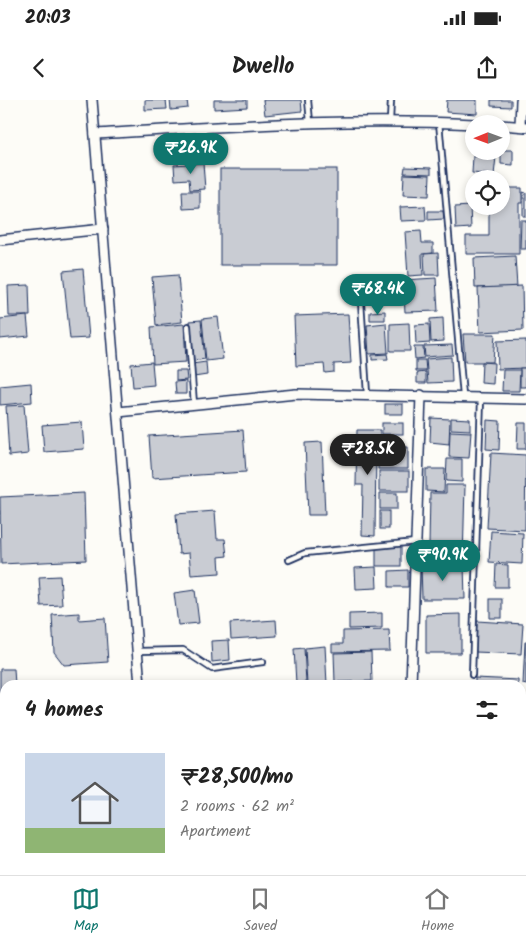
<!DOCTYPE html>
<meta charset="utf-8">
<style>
:root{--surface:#fff;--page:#f2f2f2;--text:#222;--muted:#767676;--line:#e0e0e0;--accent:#0f766e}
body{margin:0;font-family:Kalam,sans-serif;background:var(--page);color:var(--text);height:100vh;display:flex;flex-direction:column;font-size:19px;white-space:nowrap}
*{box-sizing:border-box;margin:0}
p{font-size:16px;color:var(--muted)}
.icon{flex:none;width:28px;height:28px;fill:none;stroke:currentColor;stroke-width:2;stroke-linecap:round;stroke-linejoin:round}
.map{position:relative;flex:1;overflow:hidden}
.details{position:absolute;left:0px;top:580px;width:526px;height:195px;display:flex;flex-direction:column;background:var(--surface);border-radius:15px 15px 0 0;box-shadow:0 2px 8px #0003}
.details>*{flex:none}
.needle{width:32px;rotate:269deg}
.fabs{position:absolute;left:465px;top:15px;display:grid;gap:10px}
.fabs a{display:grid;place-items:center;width:45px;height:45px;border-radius:50%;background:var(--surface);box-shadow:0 2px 8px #0003;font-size:25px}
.price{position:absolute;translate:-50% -42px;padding:0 11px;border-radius:18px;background:var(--accent);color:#fff;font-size:16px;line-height:32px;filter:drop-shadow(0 1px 2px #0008)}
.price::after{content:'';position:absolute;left:50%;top:30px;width:15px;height:11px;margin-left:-8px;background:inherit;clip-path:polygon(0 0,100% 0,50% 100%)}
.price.current{background:#222;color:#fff}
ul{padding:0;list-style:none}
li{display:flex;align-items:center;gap:15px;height:125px;padding:0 25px}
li+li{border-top:1px solid var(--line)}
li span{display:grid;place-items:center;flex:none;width:140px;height:100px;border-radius:0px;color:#555}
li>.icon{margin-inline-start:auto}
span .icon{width:60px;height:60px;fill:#fffc;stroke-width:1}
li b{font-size:21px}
h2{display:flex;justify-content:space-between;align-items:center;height:60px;padding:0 25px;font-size:21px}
.status{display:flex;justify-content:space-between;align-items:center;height:35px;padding:0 25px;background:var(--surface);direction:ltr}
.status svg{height:14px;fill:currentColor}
header{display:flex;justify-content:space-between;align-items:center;height:65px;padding:0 25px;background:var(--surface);font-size:22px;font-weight:600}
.tab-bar{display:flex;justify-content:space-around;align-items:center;height:70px;border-top:1px solid var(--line);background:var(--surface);font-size:14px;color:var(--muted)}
.tab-bar a{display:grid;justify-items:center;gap:2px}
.tab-bar .current{color:var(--accent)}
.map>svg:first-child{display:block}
</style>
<div class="status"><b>20:03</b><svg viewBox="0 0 49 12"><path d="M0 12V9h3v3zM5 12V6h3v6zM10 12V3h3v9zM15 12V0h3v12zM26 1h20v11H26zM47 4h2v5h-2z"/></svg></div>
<header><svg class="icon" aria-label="back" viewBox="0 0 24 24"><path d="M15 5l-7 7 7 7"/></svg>Dwello<svg class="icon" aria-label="share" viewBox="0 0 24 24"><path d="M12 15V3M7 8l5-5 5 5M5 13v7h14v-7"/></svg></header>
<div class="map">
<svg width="526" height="775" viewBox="0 0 526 775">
<rect width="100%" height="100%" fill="#fdfcf7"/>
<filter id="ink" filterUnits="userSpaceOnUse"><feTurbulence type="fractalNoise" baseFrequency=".02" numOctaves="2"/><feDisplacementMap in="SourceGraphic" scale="10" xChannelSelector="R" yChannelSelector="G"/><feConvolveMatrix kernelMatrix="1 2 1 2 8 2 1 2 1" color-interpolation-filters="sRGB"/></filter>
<g filter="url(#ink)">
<!-- building -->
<g fill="#c9ccd3" stroke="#1b2f5e">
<polygon points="145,0 166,0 167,9 145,10"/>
<polygon points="170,0 187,0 188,8 171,10"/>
<polygon points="214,0 247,0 247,7 214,9"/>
<polygon points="263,0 301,0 302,11 265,15"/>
<polygon points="447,0 477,0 477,14 446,12"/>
<polygon points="491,0 511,0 511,7 491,6"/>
<polygon points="501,50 513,50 513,65 501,64"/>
<polygon points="473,56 496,57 494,75 472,73"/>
<polygon points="203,63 205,89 190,90 189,79 175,80 174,65"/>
<polygon points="405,67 431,68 431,74 404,73"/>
<rect x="220" y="69" width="117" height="96"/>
<polygon points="404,74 430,75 429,96 403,95"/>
<polygon points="501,88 522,88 522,103 519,103 519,154 466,154 466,136 489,136 489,106 501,106"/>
<polygon points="182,91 200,91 200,108 183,109"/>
<polygon points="523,92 526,93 526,116 523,116"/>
<polygon points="425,106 426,120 401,121 400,107"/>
<polygon points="470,106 471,128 456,129 455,107"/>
<polygon points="428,111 443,111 444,119 428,120"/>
<polygon points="521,120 526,120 526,149 520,149"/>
<polygon points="421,131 422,143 433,143 433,153 422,154 423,175 408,176 405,132"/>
<polygon points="438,153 439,175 425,175 424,154"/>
<polygon points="515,156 517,187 475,188 474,158"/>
<polygon points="83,169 89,238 70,239 63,171"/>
<polygon points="178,175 182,222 156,225 152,177"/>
<polygon points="436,178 438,211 405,212 403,180"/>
<polygon points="29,185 30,216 9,216 8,186"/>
<polygon points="522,186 523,230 480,232 478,188"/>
<polygon points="385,211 385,220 370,220 370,212"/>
<polygon points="348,214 351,263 334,264 334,272 325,273 324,264 296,266 294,216"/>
<polygon points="27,216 29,236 0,239 0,219"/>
<polygon points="218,217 223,259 206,261 202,219"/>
<polygon points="443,218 444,241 431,242 430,219"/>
<polygon points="201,220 205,259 194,261 190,221"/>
<polygon points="386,223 388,253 369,254 367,225"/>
<polygon points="409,223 410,251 390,251 390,224"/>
<polygon points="184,224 186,262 153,264 151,227"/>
<polygon points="429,224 430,243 416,244 415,225"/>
<polygon points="463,234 495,234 493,262 465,262"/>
<polygon points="526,240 526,268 498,269 497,241"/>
<polygon points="452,245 453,255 425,257 424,246"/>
<polygon points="414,247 423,247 424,258 415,259"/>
<polygon points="387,254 388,259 372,260 372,255"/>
<polygon points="451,257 452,282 428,283 426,259"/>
<polygon points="416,260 425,260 426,271 416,271"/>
<polygon points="152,262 154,285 133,287 131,264"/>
<polygon points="206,262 207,275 194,277 192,264"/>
<polygon points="482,262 494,263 493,284 481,283"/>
<rect x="520" y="268" width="6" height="19"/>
<polygon points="503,270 520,270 519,291 502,291"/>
<polygon points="176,271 186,271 187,280 176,281"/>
<polygon points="426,272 426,283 417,283 417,273"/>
<polygon points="186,281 186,294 176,294 175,282"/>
<polygon points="31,283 32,302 0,305 0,286"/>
<rect x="385" y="304" width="18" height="10"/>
<polygon points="24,305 28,354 9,356 6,306"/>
<polygon points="431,318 450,319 449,344 430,342"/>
<polygon points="451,318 470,319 470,330 451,329"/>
<polygon points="487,320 500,321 499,350 486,349"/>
<polygon points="82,322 84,349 44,352 42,325"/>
<rect x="382" y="323" width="21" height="11"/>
<polygon points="518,323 526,323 526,349 517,349"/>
<polygon points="243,330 246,372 152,378 149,336"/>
<polygon points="357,330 380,330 380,346 376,346 375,436 362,435 363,385 356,385"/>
<polygon points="450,331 471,332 469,358 449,357"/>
<polygon points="322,342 325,415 308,415 305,343"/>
<polygon points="379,347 408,347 408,369 378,369"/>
<polygon points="491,353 526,355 525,430 487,428"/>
<polygon points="447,359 462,359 462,382 446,381"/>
<polygon points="426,369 445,369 444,392 426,391"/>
<rect x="379" y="371" width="30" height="20"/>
<polygon points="446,385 465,385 463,462 424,461 424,447 429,447 430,393 446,393"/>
<polygon points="84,393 86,460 1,464 0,397"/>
<rect x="380" y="393" width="17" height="16"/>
<polygon points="215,411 217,439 225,439 227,456 219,457 220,473 191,475 189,453 179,454 176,414"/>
<rect x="380" y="411" width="9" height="18"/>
<polygon points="491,431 523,433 522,464 489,462"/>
<rect x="376" y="446" width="25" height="20"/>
<polygon points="421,464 464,464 465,499 422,499"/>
<polygon points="496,464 508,465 508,487 495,487"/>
<polygon points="376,467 377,488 356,489 355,468"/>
<polygon points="408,470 408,487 389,487 389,471"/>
<polygon points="60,476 62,505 41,506 39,477"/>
<polygon points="195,490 199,523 178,525 174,493"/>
<rect x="490" y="499" width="12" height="19"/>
<polygon points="79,513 79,520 105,518 108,562 64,565 54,552 52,515"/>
<polygon points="382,513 382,528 349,529 349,514"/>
<polygon points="461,514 461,553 426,553 426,515"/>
<polygon points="276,520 277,536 231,539 230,523"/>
<polygon points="477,521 523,524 521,554 475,552"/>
<polygon points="389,530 390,551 332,552 332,544 343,544 343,531"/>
<polygon points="229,540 230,560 212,562 211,541"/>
<polygon points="525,542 526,542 526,585 523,584"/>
<polygon points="325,546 327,584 307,585 305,548"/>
<polygon points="304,548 306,582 296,583 294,549"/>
<polygon points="371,552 372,581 335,582 334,553"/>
<polygon points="0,569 14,569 15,585 5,585 5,592 0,592"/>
<polygon points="475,578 518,580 518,585 475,585"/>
<polygon points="0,601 5,601 5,618 0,619"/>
<rect x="521" y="606" width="5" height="46"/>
<polygon points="5,620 5,641 0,641 0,621"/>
<polygon points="5,692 5,713 0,713 0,693"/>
<rect x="49" y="770" width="20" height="5"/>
<rect x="449" y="770" width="19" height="5"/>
</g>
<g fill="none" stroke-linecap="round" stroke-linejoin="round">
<defs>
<g id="lane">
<polyline points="308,0 310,22"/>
<polyline points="390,21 391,0"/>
<polyline points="439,22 463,296"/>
<polyline points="361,202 367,294"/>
<polyline points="188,226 194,304"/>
<polyline points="289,460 305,453 416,442"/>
<polyline points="139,551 183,550 212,569 263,562"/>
<polyline points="472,575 481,299"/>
</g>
<g id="street">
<polyline points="92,0 140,585"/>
<polyline points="501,25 526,27"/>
<polyline points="520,26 521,0"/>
<path d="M95,34c126,-7 252,-17 379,-10"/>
<polyline points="0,140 103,129"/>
<polyline points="118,312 296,294 526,299"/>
<polyline points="411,585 421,295"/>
<polyline points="153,770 156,775"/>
<polyline points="421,770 421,775"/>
<polyline points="480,770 480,775"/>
<polyline points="501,770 511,775"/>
</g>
<g id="secondary">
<polyline points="521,747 526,748"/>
<polyline points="521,760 526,762"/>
<polyline points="310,775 318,770"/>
<polyline points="333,775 342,770"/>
</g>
</defs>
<!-- lane casing -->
<use href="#lane" stroke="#1b2f5e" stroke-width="8"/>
<!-- street casing -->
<use href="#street" stroke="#1b2f5e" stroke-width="12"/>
<!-- secondary casing -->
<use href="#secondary" stroke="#1b2f5e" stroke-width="15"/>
<!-- lane -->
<use href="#lane" stroke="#fdfcf7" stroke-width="4.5"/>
<!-- street -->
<use href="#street" stroke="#fdfcf7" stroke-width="9"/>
<!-- secondary -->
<use href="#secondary" stroke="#fdfcf7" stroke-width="11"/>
</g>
</g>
</svg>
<div class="fabs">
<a><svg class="needle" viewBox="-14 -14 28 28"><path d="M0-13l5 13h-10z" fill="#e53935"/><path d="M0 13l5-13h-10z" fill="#767676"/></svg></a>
<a><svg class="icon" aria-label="locate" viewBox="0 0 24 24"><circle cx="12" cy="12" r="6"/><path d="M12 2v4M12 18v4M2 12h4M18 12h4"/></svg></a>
</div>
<b class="price" style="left:191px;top:75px">₹26.9K</b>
<b class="price" style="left:378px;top:216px">₹68.4K</b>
<b class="price current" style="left:368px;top:376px">₹28.5K</b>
<b class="price" style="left:443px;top:482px">₹90.9K</b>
<section class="details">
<h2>4 homes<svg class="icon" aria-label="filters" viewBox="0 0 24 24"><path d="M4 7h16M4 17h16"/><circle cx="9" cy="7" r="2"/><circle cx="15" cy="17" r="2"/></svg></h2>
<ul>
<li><span style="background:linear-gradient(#c9d6e8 75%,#8fb573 0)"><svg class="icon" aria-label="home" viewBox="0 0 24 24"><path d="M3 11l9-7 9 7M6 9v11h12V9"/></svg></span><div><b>₹28,500/mo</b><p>2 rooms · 62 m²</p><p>Apartment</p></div></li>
</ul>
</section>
</div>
<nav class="tab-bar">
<a class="current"><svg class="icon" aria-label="map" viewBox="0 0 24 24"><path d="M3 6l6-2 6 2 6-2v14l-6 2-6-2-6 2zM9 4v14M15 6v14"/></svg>Map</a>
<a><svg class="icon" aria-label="saved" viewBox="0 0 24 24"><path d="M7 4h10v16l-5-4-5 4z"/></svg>Saved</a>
<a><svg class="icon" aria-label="home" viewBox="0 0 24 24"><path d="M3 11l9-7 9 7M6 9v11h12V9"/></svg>Home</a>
</nav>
